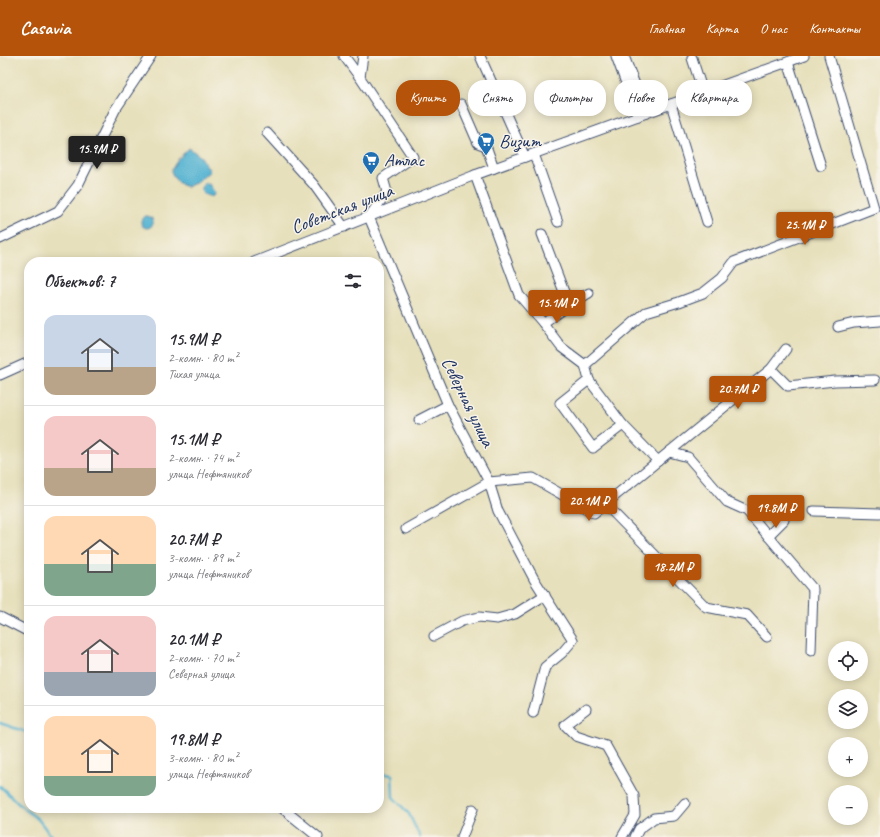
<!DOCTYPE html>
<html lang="ru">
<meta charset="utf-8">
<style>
:root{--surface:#fff;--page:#f2f2f3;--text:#2b2b33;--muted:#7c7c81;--line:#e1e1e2;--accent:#b45309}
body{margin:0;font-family:Caveat,sans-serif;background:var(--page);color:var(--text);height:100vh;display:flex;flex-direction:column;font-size:15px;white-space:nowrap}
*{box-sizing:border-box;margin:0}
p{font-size:13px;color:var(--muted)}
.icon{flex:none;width:22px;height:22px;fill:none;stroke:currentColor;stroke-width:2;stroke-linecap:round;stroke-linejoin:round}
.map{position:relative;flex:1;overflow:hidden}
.drawer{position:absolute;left:24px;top:201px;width:360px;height:556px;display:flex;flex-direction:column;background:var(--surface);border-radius:16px;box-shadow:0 2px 10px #0003}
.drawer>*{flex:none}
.guide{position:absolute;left:396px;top:24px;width:380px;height:36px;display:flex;gap:8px}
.buttons{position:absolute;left:828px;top:585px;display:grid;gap:8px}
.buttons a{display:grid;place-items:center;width:40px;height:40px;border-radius:50%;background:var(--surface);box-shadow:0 2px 10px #0003;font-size:20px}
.price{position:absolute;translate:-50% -34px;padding:0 9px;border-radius:4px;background:var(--accent);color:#fff;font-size:13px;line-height:26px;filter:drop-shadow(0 1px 2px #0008)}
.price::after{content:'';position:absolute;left:50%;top:24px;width:12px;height:9px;margin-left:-6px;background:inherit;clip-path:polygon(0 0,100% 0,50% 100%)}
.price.on{background:#222;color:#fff}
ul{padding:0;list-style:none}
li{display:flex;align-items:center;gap:12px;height:100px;padding:0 20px}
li+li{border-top:1px solid var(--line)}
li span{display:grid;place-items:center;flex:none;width:112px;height:80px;border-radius:12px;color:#555}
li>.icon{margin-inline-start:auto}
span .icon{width:48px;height:48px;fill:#fffc;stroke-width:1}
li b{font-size:17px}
h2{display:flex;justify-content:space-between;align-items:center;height:48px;padding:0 20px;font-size:17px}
.tag{padding:0 14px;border-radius:16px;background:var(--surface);box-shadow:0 2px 10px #0003;font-size:14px;line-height:36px}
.tag.on{background:var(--accent);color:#fff}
header{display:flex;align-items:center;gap:24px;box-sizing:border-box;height:56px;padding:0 20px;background:var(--accent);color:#fff}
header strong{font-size:19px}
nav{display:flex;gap:22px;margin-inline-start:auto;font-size:14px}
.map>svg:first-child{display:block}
</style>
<header>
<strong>Casavia</strong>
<nav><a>Главная</a><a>Карта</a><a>О нас</a><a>Контакты</a></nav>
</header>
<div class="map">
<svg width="880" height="781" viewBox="0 0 880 781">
<rect width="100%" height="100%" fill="#f7f3e8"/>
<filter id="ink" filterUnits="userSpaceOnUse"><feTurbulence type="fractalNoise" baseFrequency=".025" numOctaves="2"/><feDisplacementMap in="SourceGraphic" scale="8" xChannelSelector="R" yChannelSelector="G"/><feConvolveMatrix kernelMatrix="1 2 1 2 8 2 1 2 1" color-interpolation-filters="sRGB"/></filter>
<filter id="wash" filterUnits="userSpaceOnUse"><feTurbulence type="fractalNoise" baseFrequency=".012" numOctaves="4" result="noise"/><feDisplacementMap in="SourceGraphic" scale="16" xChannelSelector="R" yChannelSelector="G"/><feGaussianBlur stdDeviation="0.9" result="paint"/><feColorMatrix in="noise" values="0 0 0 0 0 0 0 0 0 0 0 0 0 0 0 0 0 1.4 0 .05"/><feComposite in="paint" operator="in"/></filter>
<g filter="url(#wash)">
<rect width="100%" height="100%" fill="#e7e0bc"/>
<!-- water -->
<g fill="#53b2d1" stroke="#377098">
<path d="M189,92l12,9 9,14 -15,12 -8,4c-9,-3 -13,-8 -16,-16l6,-11z"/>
<polygon points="204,127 209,128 215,137 212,141 203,138 201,134"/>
<circle cx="147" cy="166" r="6"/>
</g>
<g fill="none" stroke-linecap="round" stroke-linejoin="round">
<!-- stream -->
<g stroke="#53b2d1" stroke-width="2.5">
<polyline points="0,667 29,677"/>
<polyline points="379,717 392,719 393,741 409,758 420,781"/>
<polyline points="0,730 22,751 38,763 52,781"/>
</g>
</g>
</g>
<g filter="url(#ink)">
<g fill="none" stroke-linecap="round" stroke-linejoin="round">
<defs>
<g id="minor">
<polyline points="344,0 361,23 413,101 383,122 387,136 369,161"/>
<polyline points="480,0 525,101"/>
<polyline points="616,0 638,60"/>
<polyline points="624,0 646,57"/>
<polyline points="692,2 703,36"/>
<polyline points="788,6 821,110"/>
<polyline points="360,21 363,0"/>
<polyline points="461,48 478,87 486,90 494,112"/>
<polyline points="671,48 707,166"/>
<polyline points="267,77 314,129 344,171"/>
<polyline points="534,98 558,166"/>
<polyline points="475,119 519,239 543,267 561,291 585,309 589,324 623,369 658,405"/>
<polyline points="369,161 448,349 489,426 498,455 534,523 573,584 562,597 545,611 533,657"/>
<polyline points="542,178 569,249 543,267"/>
<polyline points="0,183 58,155 78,129 115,54 151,0"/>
<polyline points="254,206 475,119 804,0"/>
<polyline points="569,249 589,237"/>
<polyline points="838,271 854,267 880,265"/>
<polyline points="585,309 646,256 679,246 703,237 722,222 734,206 874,152 829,0"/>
<polyline points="771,313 788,330 835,325 875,324"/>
<polyline points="0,319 29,306"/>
<polyline points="589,324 560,347 593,392 623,369"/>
<polyline points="419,364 448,349"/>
<polyline points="669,396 688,401 727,446 747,455 813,533 811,595"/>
<polyline points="605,448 706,551 747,559 767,581"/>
<polyline points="814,455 880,457"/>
<polyline points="406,473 489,426 533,422 594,457 771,313 786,293"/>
<polyline points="768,480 784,464"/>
<polyline points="0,561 29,576"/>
<polyline points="434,580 462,565 479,561 497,563 515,558 545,539"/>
<polyline points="586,653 565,669 576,680 606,690 634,740 635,759 622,781"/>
<polyline points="282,752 318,781"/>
<polyline points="462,781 473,753"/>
<polyline points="635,781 639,773 654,762 674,760 685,747"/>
</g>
</defs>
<!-- minor casing -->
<use href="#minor" stroke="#3a4a6c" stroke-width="11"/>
<!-- minor -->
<use href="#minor" stroke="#fff" stroke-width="9"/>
</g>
</g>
<!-- icons -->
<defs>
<symbol id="supermarket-pin" viewBox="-11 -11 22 30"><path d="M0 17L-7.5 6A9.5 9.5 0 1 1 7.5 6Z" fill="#1f6fb2" stroke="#f7f3e8"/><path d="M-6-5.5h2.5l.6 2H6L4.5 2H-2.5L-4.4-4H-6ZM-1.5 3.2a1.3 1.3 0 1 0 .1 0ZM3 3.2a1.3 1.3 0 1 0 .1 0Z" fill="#fff"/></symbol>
</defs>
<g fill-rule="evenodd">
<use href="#supermarket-pin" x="476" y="75" width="20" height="27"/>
<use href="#supermarket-pin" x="361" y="94" width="20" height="27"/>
</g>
<g text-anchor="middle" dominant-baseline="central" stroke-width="3" stroke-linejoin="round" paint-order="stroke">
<!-- poi labels -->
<g font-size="19" fill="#1b2f5e" stroke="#f7f3e8" text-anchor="start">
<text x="499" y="85">Визит</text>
<text x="384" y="104">Атлас</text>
</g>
<!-- street labels -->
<g font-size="19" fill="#1b2f5e" stroke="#f7f3e8">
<text transform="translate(342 153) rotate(-21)">Советская улица</text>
<text transform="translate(468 346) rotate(64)">Северная улица</text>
</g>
</g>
</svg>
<div class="buttons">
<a><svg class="icon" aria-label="locate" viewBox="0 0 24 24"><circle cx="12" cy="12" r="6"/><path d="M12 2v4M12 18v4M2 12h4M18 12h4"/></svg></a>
<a><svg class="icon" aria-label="layers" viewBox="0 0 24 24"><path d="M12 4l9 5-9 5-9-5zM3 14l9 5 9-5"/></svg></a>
<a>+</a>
<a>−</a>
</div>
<b class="price on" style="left:97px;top:114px">15.9M ₽</b>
<b class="price" style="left:805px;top:190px">25.1M ₽</b>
<b class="price" style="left:557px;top:268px">15.1M ₽</b>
<b class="price" style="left:738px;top:354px">20.7M ₽</b>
<b class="price" style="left:589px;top:466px">20.1M ₽</b>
<b class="price" style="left:776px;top:473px">19.8M ₽</b>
<b class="price" style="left:673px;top:532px">18.2M ₽</b>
<div class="guide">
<a class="tag on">Купить</a>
<a class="tag">Снять</a>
<a class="tag">Фильтры</a>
<a class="tag">Новое</a>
<a class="tag">Квартира</a>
</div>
<section class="drawer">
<h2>Объектов: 7<svg class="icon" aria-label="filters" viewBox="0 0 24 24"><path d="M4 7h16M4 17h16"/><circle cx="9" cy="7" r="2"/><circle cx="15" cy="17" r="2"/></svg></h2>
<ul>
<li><span style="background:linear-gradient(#c9d6e8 65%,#b9a48a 0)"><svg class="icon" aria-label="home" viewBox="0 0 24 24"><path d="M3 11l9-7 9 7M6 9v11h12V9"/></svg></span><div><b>15.9M ₽</b><p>2-комн. · 80 m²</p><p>Тихая улица</p></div></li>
<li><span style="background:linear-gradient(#f6c9c9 65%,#b9a48a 0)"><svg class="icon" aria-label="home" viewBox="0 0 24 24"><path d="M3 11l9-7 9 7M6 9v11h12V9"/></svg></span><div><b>15.1M ₽</b><p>2-комн. · 74 m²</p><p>улица Нефтяников</p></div></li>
<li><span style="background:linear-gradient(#ffd9b3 60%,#7fa58c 0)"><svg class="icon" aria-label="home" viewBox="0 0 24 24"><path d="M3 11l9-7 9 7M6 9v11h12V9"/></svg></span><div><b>20.7M ₽</b><p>3-комн. · 89 m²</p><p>улица Нефтяников</p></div></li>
<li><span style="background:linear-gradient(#f6c9c9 70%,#9aa5b1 0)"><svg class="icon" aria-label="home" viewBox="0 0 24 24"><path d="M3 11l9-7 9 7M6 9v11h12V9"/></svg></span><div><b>20.1M ₽</b><p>2-комн. · 70 m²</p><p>Северная улица</p></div></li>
<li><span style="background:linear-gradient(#ffd9b3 75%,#7fa58c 0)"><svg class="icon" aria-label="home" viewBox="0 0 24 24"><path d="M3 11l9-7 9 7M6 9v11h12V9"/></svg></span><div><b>19.8M ₽</b><p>3-комн. · 80 m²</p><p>улица Нефтяников</p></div></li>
</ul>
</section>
</div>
